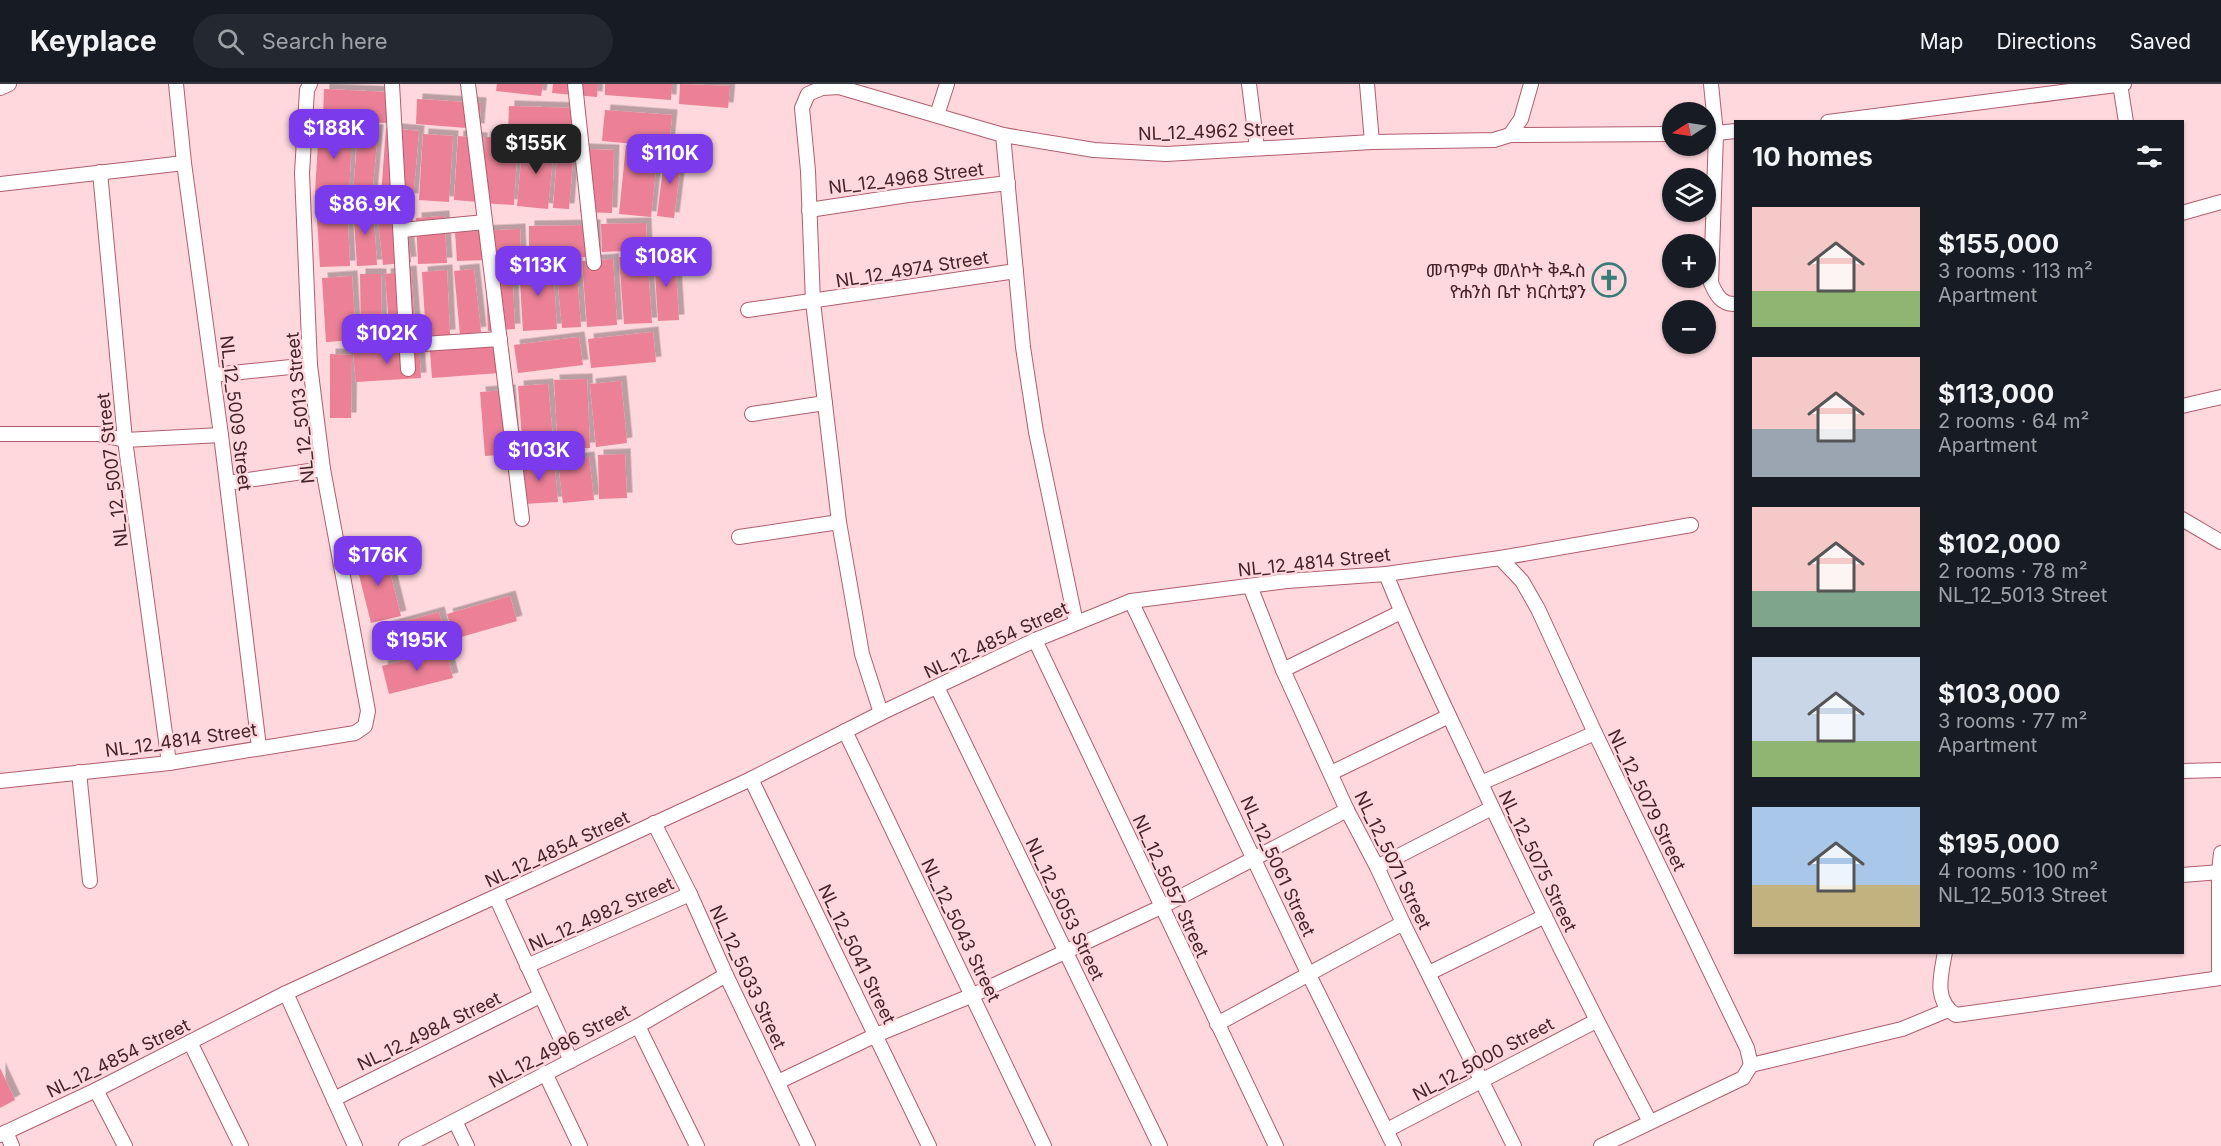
<!DOCTYPE html>
<meta charset="utf-8">
<style>
:root{--surface:#171b24;--page:#242831;--text:#f1f3f6;--muted:#9ea1a6;--line:#363941;--accent:#7c3aed}
body{margin:0;font-family:Inter,"Noto Sans Ethiopic",sans-serif;background:var(--page);color:var(--text);height:100vh;display:flex;flex-direction:column;font-size:22px;white-space:nowrap}
*{box-sizing:border-box;margin:0}
p{font-size:20px;color:var(--muted)}
.icon{flex:none;width:33px;height:33px;fill:none;stroke:currentColor;stroke-width:2;stroke-linecap:round;stroke-linejoin:round}
.map{position:relative;flex:1;overflow:hidden}
.side{position:absolute;left:1734px;top:36px;width:450px;height:834px;display:flex;flex-direction:column;background:var(--surface);border-radius:0px;box-shadow:0 2px 4px #0004}
.side>*{flex:none}
.needle{width:39px;rotate:258deg}
.buttons{position:absolute;left:1662px;top:18px;display:grid;gap:12px}
.buttons a{display:grid;place-items:center;width:54px;height:54px;border-radius:50%;background:var(--surface);box-shadow:0 2px 4px #0004;font-size:30px}
.price{position:absolute;translate:-50% -51px;padding:0 14px;border-radius:12px;background:var(--accent);color:#fff;font-size:20px;line-height:39px;filter:drop-shadow(0 2px 3px #0008)}
.price::after{content:'';position:absolute;left:50%;top:36px;width:18px;height:14px;margin-left:-9px;background:inherit;clip-path:polygon(0 0,100% 0,50% 100%)}
.price.current{background:#222;color:#fff}
ul{padding:0;list-style:none}
li{display:flex;align-items:center;gap:18px;height:150px;padding:0 18px}
li span{display:grid;place-items:center;flex:none;width:168px;height:120px;border-radius:0px;color:#555}
li>.icon{margin-inline-start:auto}
span .icon{width:72px;height:72px;fill:#fffc;stroke-width:1}
li b{font-size:26px}
h2{display:flex;justify-content:space-between;align-items:center;height:72px;padding:0 18px;font-size:26px}
header{display:flex;align-items:center;gap:36px;box-sizing:border-box;height:84px;padding:0 30px;background:var(--surface);border-bottom:2px solid var(--line)}
header strong{font-size:28px}
nav{display:flex;gap:33px;margin-inline-start:auto;font-size:21px}
.search{width:420px;height:54px;background:var(--page);display:flex;align-items:center;gap:15px;box-sizing:border-box;padding:0 21px;border-radius:33px;color:var(--muted);font-size:22px}
.map>svg:first-child{display:block}
</style>
<header>
<strong>Keyplace</strong>
<div class="search"><svg class="icon" aria-label="search" viewBox="0 0 24 24"><circle cx="10" cy="10" r="6"/><path d="M15 15l6 6"/></svg>Search here</div>
<nav><a>Map</a><a>Directions</a><a>Saved</a></nav>
</header>
<div class="map">
<svg width="2221" height="1062" viewBox="0 0 2221 1062">
<defs>
<filter id="shadow"><feDropShadow dx="5.5" dy="-5.5" stdDeviation="0" flood-color="#0004"/></filter>
</defs>
<rect width="100%" height="100%" fill="#fed8dd"/>
<!-- building -->
<g fill="#eb8096" filter="url(#shadow)">
<polygon points="497,0 543,0 541,12 496,7"/>
<polygon points="553,0 598,0 597,13 552,9"/>
<polygon points="605,0 672,0 671,16 605,11"/>
<polygon points="680,0 730,2 728,24 679,20"/>
<polygon points="324,5 388,8 387,39 323,36"/>
<polygon points="417,15 481,19 479,45 416,40"/>
<polygon points="509,22 576,24 575,53 508,50"/>
<polygon points="605,26 672,31 669,63 602,57"/>
<polygon points="319,42 352,43 349,111 315,109"/>
<polygon points="386,44 419,47 413,115 381,112"/>
<polygon points="358,45 378,46 372,112 353,110"/>
<polygon points="423,50 453,52 449,118 419,116"/>
<polygon points="458,52 482,54 479,118 454,116"/>
<polygon points="485,53 518,54 514,121 481,119"/>
<polygon points="523,57 554,60 548,125 517,122"/>
<polygon points="558,60 574,61 569,125 553,124"/>
<polygon points="626,61 658,64 651,133 619,130"/>
<polygon points="582,65 614,66 612,129 580,128"/>
<polygon points="665,68 682,70 674,134 657,132"/>
<polygon points="347,118 350,182 320,183 316,119"/>
<polygon points="373,121 377,181 357,182 353,122"/>
<polygon points="444,132 447,179 418,180 416,134"/>
<polygon points="406,133 411,178 383,181 378,136"/>
<polygon points="646,139 647,166 602,168 601,140"/>
<polygon points="595,141 596,173 529,174 529,142"/>
<polygon points="520,145 521,175 457,177 455,148"/>
<polygon points="647,171 652,239 624,240 619,173"/>
<polygon points="675,172 679,236 658,237 654,173"/>
<polygon points="613,175 617,241 587,243 582,177"/>
<polygon points="576,176 581,243 562,244 556,177"/>
<polygon points="553,179 557,245 523,247 519,182"/>
<polygon points="512,180 515,245 488,247 485,182"/>
<polygon points="474,185 481,248 460,251 454,187"/>
<polygon points="447,186 450,251 426,252 422,188"/>
<polygon points="411,187 416,252 390,254 385,190"/>
<polygon points="360,190 381,190 382,256 361,256"/>
<polygon points="352,192 356,256 326,258 322,194"/>
<polygon points="653,248 656,278 591,284 588,255"/>
<polygon points="579,253 583,281 518,289 514,261"/>
<polygon points="497,262 499,289 432,294 430,266"/>
<polygon points="419,264 421,294 356,298 353,268"/>
<polygon points="330,270 352,271 351,334 330,334"/>
<polygon points="587,295 590,364 558,365 554,296"/>
<polygon points="621,297 627,359 596,363 590,300"/>
<polygon points="548,300 554,366 523,368 518,302"/>
<polygon points="510,306 515,370 485,372 480,308"/>
<polygon points="625,370 627,414 599,415 598,371"/>
<polygon points="589,373 594,416 563,419 558,377"/>
<polygon points="554,375 558,418 523,420 520,377"/>
<polygon points="385,468 401,532 371,539 355,475"/>
<polygon points="510,512 517,537 454,555 447,530"/>
<polygon points="439,528 446,554 381,572 373,546"/>
<polygon points="446,566 453,594 389,610 382,582"/>
<polygon points="0,984 15,1016 0,1024"/>
</g>
<g fill="none" stroke-linecap="round" stroke-linejoin="round">
<defs>
<g id="minor">
<polyline points="176,0 184,79 221,351 259,663"/>
<polyline points="392,0 408,285"/>
<polyline points="468,0 522,435"/>
<polyline points="575,0 594,179"/>
<polyline points="1249,0 1257,64"/>
<polyline points="1367,0 1372,58"/>
<path d="M1711,0l5,50 -5,149c5,11 10,22 25,21"/>
<polyline points="2120,0 2126,38"/>
<polyline points="0,4 9,0"/>
<polyline points="937,31 947,0"/>
<polyline points="1828,38 2124,0"/>
<polyline points="1706,50 1736,47"/>
<polyline points="1003,51 1023,263 1036,348 1076,539"/>
<polyline points="1510,51 1521,35 1531,0"/>
<polyline points="100,88 125,356 169,679"/>
<polyline points="0,100 184,79"/>
<polyline points="809,126 908,111 1008,99"/>
<polyline points="2182,129 2221,118"/>
<polyline points="402,146 485,138"/>
<polyline points="748,226 1016,187"/>
<polyline points="407,261 500,255"/>
<polyline points="213,291 310,281"/>
<polyline points="2182,322 2221,313"/>
<polyline points="752,330 825,319"/>
<polyline points="0,350 98,350 125,356 221,351"/>
<polyline points="227,399 323,385"/>
<polyline points="2182,435 2221,458"/>
<polyline points="739,453 839,438"/>
<polyline points="1500,474 1522,497 1538,525 1595,649 1747,964 1751,981"/>
<path d="M1386,490c27,68 59,133 90,199 55,118 113,234 174,349"/>
<polyline points="1250,502 1283,586 1347,726 1377,783 1403,839 1514,1062"/>
<polyline points="1131,517 1308,889 1394,1062"/>
<polyline points="1035,556 1276,1062"/>
<polyline points="1283,586 1401,528"/>
<polyline points="937,603 1160,1062"/>
<polyline points="881,629 862,570 839,438 813,218 808,87 802,24 808,10 822,4 839,3 1003,51 1094,66 1166,70 1372,58 1494,56 1510,51 1672,50"/>
<polyline points="845,647 1044,1062"/>
<polyline points="2182,687 2221,686"/>
<polyline points="79,688 90,797"/>
<polyline points="1331,689 1449,632"/>
<polyline points="751,695 929,1062"/>
<polyline points="0,697 169,679 355,649 365,642 368,627 323,385 310,281 302,89 307,6 310,0"/>
<polyline points="1481,699 1595,649"/>
<polyline points="654,739 690,810 726,891 808,1062"/>
<polyline points="1377,783 1492,724"/>
<polyline points="2182,791 2221,788"/>
<polyline points="496,813 571,977"/>
<path d="M1945,868c-4,23 -12,49 11,63l265,-37"/>
<polyline points="527,882 690,810"/>
<polyline points="1429,889 1545,832"/>
<polyline points="2219,893 2219,788 2221,769"/>
<polyline points="286,909 355,1062"/>
<polyline points="1217,940 1403,839"/>
<polyline points="638,942 697,1062"/>
<polyline points="190,958 241,1062"/>
<polyline points="545,989 580,1062"/>
<polyline points="778,998 876,951 973,911 1161,823 1347,726"/>
<polyline points="96,1006 125,1062"/>
<polyline points="334,1015 540,912"/>
<polyline points="455,1037 467,1062"/>
<polyline points="1387,1046 1596,937"/>
<polyline points="6,1048 12,1062"/>
<polyline points="0,1051 96,1006 286,909 751,695 881,629 1035,556 1131,517 1287,497 1386,490 1500,474 1691,441"/>
<polyline points="406,1062 638,942 726,891"/>
<polyline points="1601,1062 1743,994 1751,981 1902,945 1948,926"/>
</g>
</defs>
<!-- minor casing -->
<use href="#minor" stroke="#b05d6e" stroke-width="16"/>
<!-- minor -->
<use href="#minor" stroke="#fff" stroke-width="14"/>
</g>
<!-- icons -->
<defs>
<symbol id="church-ring" viewBox="-11 -11 22 22"><circle r="9.5" fill="#fed8dd" stroke="#377e79" stroke-width="1.5"/><path d="M-1.2-6h2.4v3.5h3.3v2.4h-3.3V6h-2.4V-.1h-3.3v-2.4h3.3Z" fill="#377e79"/></symbol>
</defs>
<g fill-rule="evenodd">
<use href="#church-ring" x="1590" y="177" width="38" height="38"/>
</g>
<g text-anchor="middle" dominant-baseline="central" stroke-width="5" stroke-linejoin="round" paint-order="stroke">
<!-- street labels -->
<g font-size="18" fill="#462229" stroke="#fed8dd">
<text transform="translate(1216 47) rotate(-2)">NL_12_4962 Street</text>
<text transform="translate(906 94) rotate(-7)">NL_12_4968 Street</text>
<text transform="translate(912 185) rotate(-9)">NL_12_4974 Street</text>
<text transform="translate(300 324) rotate(-96)">NL_12_5013 Street</text>
<text transform="translate(236 329) rotate(83)">NL_12_5009 Street</text>
<text transform="translate(112 386) rotate(-97)">NL_12_5007 Street</text>
<text transform="translate(1314 478) rotate(-6)">NL_12_4814 Street</text>
<text transform="translate(996 556) rotate(-25)">NL_12_4854 Street</text>
<text transform="translate(181 656) rotate(-8)">NL_12_4814 Street</text>
<text transform="translate(1647 716) rotate(64)">NL_12_5079 Street</text>
<text transform="translate(557 765) rotate(-25)">NL_12_4854 Street</text>
<text transform="translate(1393 776) rotate(64)">NL_12_5071 Street</text>
<text transform="translate(1538 777) rotate(64)">NL_12_5075 Street</text>
<text transform="translate(1278 782) rotate(65)">NL_12_5061 Street</text>
<text transform="translate(1171 802) rotate(65)">NL_12_5057 Street</text>
<text transform="translate(1065 825) rotate(64)">NL_12_5053 Street</text>
<text transform="translate(601 830) rotate(-24)">NL_12_4982 Street</text>
<text transform="translate(961 846) rotate(64)">NL_12_5043 Street</text>
<text transform="translate(857 870) rotate(64)">NL_12_5041 Street</text>
<text transform="translate(748 893) rotate(65)">NL_12_5033 Street</text>
<text transform="translate(429 947) rotate(-26)">NL_12_4984 Street</text>
<text transform="translate(559 962) rotate(-28)">NL_12_4986 Street</text>
<text transform="translate(118 974) rotate(-26)">NL_12_4854 Street</text>
<text transform="translate(1483 975) rotate(-28)">NL_12_5000 Street</text>
</g>
<!-- poi labels -->
<g font-size="18" fill="#462229" stroke="#fed8dd" text-anchor="end">
<text x="1586" y="186">መጥምቀ መለኮት ቅዱስ<tspan x="1586" dy="21">ዮሐንስ ቤተ ክርስቲያን</tspan></text>
</g>
</g>
</svg>
<div class="buttons">
<a><svg class="needle" viewBox="-14 -14 28 28"><path d="M0-13l5 13h-10z" fill="#e53935"/><path d="M0 13l5-13h-10z" fill="#9ea1a6"/></svg></a>
<a><svg class="icon" aria-label="layers" viewBox="0 0 24 24"><path d="M12 4l9 5-9 5-9-5zM3 14l9 5 9-5"/></svg></a>
<a>+</a>
<a>−</a>
</div>
<b class="price" style="left:334px;top:76px">$188K</b>
<b class="price current" style="left:536px;top:91px">$155K</b>
<b class="price" style="left:670px;top:101px">$110K</b>
<b class="price" style="left:365px;top:152px">$86.9K</b>
<b class="price" style="left:666px;top:204px">$108K</b>
<b class="price" style="left:538px;top:213px">$113K</b>
<b class="price" style="left:387px;top:281px">$102K</b>
<b class="price" style="left:539px;top:398px">$103K</b>
<b class="price" style="left:378px;top:503px">$176K</b>
<b class="price" style="left:417px;top:588px">$195K</b>
<section class="side">
<h2>10 homes<svg class="icon" aria-label="filters" viewBox="0 0 24 24"><path d="M4 7h16M4 17h16"/><circle cx="9" cy="7" r="2"/><circle cx="15" cy="17" r="2"/></svg></h2>
<ul>
<li><span style="background:linear-gradient(#f6c9c9 70%,#8fb573 0)"><svg class="icon" aria-label="home" viewBox="0 0 24 24"><path d="M3 11l9-7 9 7M6 9v11h12V9"/></svg></span><div><b>$155,000</b><p>3 rooms · 113 m²</p><p>Apartment</p></div></li>
<li><span style="background:linear-gradient(#f6c9c9 60%,#9aa5b1 0)"><svg class="icon" aria-label="home" viewBox="0 0 24 24"><path d="M3 11l9-7 9 7M6 9v11h12V9"/></svg></span><div><b>$113,000</b><p>2 rooms · 64 m²</p><p>Apartment</p></div></li>
<li><span style="background:linear-gradient(#f6c9c9 70%,#7fa58c 0)"><svg class="icon" aria-label="home" viewBox="0 0 24 24"><path d="M3 11l9-7 9 7M6 9v11h12V9"/></svg></span><div><b>$102,000</b><p>2 rooms · 78 m²</p><p>NL_12_5013 Street</p></div></li>
<li><span style="background:linear-gradient(#c9d6e8 70%,#8fb573 0)"><svg class="icon" aria-label="home" viewBox="0 0 24 24"><path d="M3 11l9-7 9 7M6 9v11h12V9"/></svg></span><div><b>$103,000</b><p>3 rooms · 77 m²</p><p>Apartment</p></div></li>
<li><span style="background:linear-gradient(#a9c7e8 65%,#c2b280 0)"><svg class="icon" aria-label="home" viewBox="0 0 24 24"><path d="M3 11l9-7 9 7M6 9v11h12V9"/></svg></span><div><b>$195,000</b><p>4 rooms · 100 m²</p><p>NL_12_5013 Street</p></div></li>
</ul>
</section>
</div>
